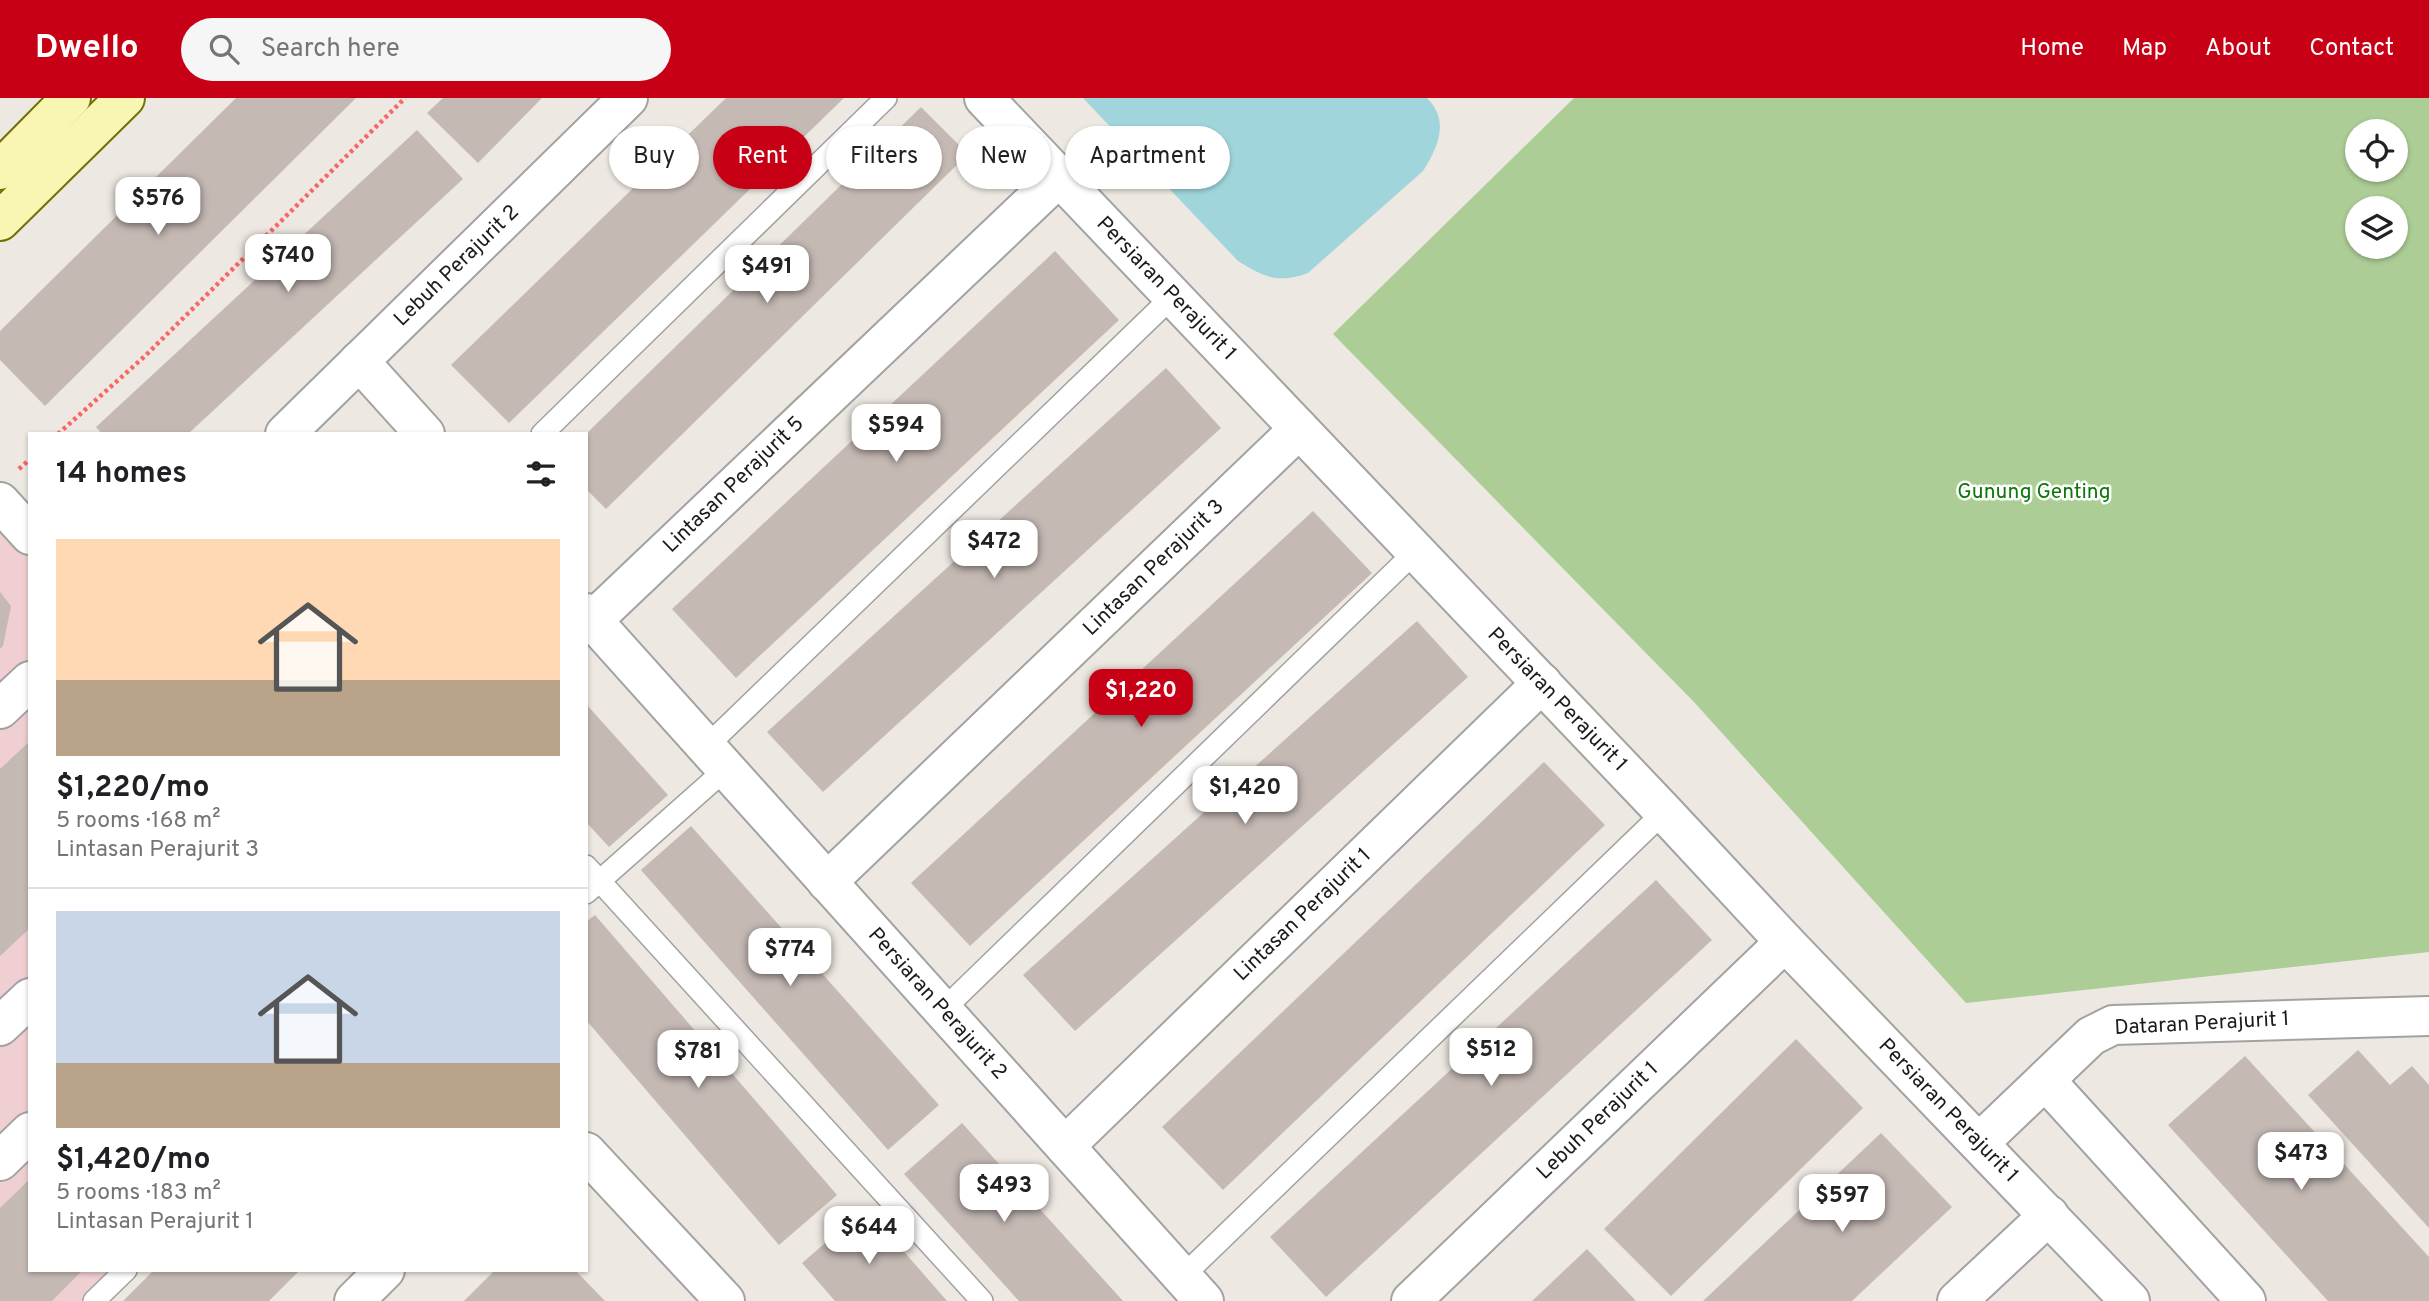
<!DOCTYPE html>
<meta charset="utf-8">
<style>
:root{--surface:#fff;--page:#f6f6f6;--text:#202124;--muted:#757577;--line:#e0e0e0;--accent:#c70016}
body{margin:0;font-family:Overpass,sans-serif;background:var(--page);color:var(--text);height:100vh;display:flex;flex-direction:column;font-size:26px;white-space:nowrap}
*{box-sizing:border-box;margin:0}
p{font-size:23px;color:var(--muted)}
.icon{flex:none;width:38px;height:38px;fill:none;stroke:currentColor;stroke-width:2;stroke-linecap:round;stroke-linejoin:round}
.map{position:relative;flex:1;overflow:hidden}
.details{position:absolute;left:28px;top:334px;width:560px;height:840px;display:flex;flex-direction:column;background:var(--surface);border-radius:0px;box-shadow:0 2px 5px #0004}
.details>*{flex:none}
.banner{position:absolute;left:609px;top:28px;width:665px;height:63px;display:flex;gap:14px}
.controls{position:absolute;left:2345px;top:21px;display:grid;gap:14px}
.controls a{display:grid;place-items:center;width:63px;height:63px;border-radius:50%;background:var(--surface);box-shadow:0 2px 5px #0004;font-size:35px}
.price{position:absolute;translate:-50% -60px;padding:0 16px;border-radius:14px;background:#fff;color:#222;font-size:23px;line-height:46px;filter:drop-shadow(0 2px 4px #0008)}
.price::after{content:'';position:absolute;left:50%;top:42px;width:21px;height:16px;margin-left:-10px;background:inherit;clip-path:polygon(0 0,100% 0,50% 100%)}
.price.active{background:var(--accent);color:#fff}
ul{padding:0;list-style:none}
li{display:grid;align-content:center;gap:14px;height:371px;padding:0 28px}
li+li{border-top:2px solid var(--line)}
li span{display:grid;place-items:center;height:217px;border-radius:0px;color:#555}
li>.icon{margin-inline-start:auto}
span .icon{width:126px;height:126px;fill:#fffc;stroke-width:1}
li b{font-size:30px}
h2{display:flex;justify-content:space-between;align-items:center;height:84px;padding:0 28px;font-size:30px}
.chip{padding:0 24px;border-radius:32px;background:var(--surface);box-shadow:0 2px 5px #0004;font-size:24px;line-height:63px}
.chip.active{background:var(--accent);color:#fff}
header{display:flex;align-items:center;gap:42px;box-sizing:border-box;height:98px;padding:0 35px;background:var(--accent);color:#fff}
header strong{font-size:33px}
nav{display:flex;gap:38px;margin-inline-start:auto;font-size:24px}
.search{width:490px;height:63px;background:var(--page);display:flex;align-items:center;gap:18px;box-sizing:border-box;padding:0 24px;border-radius:38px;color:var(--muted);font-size:26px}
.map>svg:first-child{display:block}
</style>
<header>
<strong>Dwello</strong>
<div class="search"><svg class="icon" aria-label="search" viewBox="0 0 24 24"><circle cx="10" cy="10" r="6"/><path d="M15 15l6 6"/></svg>Search here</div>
<nav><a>Home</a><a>Map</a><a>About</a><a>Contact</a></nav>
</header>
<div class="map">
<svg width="2429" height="1203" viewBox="0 0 2429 1203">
<rect width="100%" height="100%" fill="#ede8e1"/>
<!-- commercial -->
<polygon fill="#efcfd1" points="0,410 30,442 30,1172 124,1173 92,1203 0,1203"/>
<!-- forest -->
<path fill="#accd95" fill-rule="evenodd" d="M1574,0h855v854l-463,51 -272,-301 -361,-368zM2357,33h39v39h-39zM2357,110h39v39h-39z"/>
<!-- water -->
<path fill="#a0d5dc" d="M1083,0h344c23,23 11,49 -4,73l-115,102c-30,11 -44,4 -70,-12z"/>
<!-- building -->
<g fill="#c5b9b4">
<polygon points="236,0 356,0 45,308 0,262 0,233"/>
<polygon points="443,0 542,0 478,65 427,15"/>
<polygon points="726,0 844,0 509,325 451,267"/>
<polygon points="921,9 968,56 606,411 586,391 586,336"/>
<polygon points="417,32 463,81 188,336 102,336 96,329"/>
<polygon points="1055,153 1119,222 736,580 672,511"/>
<polygon points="1166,270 1221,330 823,694 767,634"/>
<polygon points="1313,413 1372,475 970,848 911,785"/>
<polygon points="0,494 11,508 3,548 0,551"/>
<polygon points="1417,523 1468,579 1075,933 1023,877"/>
<polygon points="586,606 668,697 609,749 586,724"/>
<polygon points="30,643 30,830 0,858 0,671"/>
<polygon points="1544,664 1605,727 1223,1092 1162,1029"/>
<polygon points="691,728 939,1007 888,1052 641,772"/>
<polygon points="1656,782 1712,842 1326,1199 1270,1139"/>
<polygon points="595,817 837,1097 779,1147 586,922 586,824"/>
<polygon points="1796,941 1863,1010 1671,1198 1604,1131"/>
<polygon points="2358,952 2390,987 2412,968 2429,987 2429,1130 2308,997"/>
<polygon points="2245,958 2429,1159 2429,1203 2328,1203 2168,1027"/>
<polygon points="962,1025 1123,1203 1019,1203 904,1076"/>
<polygon points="1881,1035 1952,1109 1852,1203 1703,1203"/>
<polygon points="30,1081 30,1172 83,1172 52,1203 0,1203 0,1110"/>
<polygon points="866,1110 947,1203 835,1203 802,1165"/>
<polygon points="1587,1151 1636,1203 1532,1203"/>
<polygon points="154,1172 300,1172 269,1203 123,1203"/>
<polygon points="495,1172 575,1172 605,1203 464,1203"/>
</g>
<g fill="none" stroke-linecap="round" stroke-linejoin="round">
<defs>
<g id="lane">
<polyline points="542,336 886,0"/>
<polyline points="707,648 1173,198"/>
<polyline points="586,768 982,1203"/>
<polyline points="586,795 726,671"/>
<polyline points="943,912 1415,454"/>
<polyline points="1182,1179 1664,714"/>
<polyline points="94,1203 126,1172"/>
</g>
<g id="street">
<polyline points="984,0 1664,714 1785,844 2130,1203"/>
<polyline points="359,263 425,336"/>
<polyline points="285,336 628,0"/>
<polyline points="0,404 30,437"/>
<polyline points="586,515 1204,1203"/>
<polyline points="593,522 1059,79"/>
<polyline points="0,611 30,583"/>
<polyline points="827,784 1299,331"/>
<polyline points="0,928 30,900"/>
<polyline points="2045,982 2246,1203"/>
<polyline points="1979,1045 2091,938 2113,927 2429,918"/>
<polyline points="1065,1048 1542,585"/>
<polyline points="586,1054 725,1203"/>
<polyline points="0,1063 30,1034"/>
<polyline points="354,1203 385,1172"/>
<polyline points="1411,1203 1785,844"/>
<polyline points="1957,1203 2049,1117"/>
</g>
<g id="secondary">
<polyline points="0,72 71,0"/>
<polyline points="0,123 125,0"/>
</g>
</defs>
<!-- lane casing -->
<use href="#lane" stroke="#a2a2a2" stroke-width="24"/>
<!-- street casing -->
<use href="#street" stroke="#a2a2a2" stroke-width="42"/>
<!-- secondary casing -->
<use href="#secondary" stroke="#717004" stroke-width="42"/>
<!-- path -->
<g stroke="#fa6566" stroke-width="4.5" stroke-dasharray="3.5 3.5" stroke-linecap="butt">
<polyline points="58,336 145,258 405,0"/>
<polyline points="19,371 30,361"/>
</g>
<!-- lane -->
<use href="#lane" stroke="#fff" stroke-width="21"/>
<!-- street -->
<use href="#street" stroke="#fff" stroke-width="38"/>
<!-- secondary -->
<use href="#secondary" stroke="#f9f5b2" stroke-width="38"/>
</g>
<g text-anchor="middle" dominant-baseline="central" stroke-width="5" stroke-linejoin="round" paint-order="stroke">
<!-- street labels -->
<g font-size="21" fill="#1b1b1b" stroke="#fff">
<text transform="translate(457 168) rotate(-44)">Lebuh Perajurit 2</text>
<text transform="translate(1166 191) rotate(46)">Persiaran Perajurit 1</text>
<text transform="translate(734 387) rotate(-44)">Lintasan Perajurit 5</text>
<text transform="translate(1154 470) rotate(-44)">Lintasan Perajurit 3</text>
<text transform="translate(1557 602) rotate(46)">Persiaran Perajurit 1</text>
<text transform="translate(1303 817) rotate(-44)">Lintasan Perajurit 1</text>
<text transform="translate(937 906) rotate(48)">Persiaran Perajurit 2</text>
<text transform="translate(2202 926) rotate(-3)">Dataran Perajurit 1</text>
<text transform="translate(1948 1013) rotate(46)">Persiaran Perajurit 1</text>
<text transform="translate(1598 1023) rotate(-44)">Lebuh Perajurit 1</text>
</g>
<!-- park labels -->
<g font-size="21" fill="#0e780a" stroke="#fff">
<text x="2034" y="394">Gunung Genting</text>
</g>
</g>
</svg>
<div class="controls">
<a><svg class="icon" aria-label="locate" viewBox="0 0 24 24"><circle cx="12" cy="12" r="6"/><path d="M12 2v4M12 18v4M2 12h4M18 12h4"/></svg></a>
<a><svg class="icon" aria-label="layers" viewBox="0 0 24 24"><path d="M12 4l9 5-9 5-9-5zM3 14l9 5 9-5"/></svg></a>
</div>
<b class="price" style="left:158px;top:139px">$576</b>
<b class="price" style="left:288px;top:196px">$740</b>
<b class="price" style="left:767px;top:207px">$491</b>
<b class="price" style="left:896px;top:366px">$594</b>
<b class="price" style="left:994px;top:482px">$472</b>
<b class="price active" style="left:1141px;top:631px">$1,220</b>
<b class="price" style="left:1245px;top:728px">$1,420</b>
<b class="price" style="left:790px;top:890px">$774</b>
<b class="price" style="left:1491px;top:990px">$512</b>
<b class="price" style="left:698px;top:992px">$781</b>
<b class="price" style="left:2301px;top:1094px">$473</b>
<b class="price" style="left:1004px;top:1126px">$493</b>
<b class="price" style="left:1842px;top:1136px">$597</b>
<b class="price" style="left:869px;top:1168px">$644</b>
<div class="banner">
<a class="chip">Buy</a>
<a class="chip active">Rent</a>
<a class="chip">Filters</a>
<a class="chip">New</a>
<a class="chip">Apartment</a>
</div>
<section class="details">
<h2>14 homes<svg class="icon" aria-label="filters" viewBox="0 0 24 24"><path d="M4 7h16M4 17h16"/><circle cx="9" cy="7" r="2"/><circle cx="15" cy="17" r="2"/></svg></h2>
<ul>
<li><span style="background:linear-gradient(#ffd9b3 65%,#b9a48a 0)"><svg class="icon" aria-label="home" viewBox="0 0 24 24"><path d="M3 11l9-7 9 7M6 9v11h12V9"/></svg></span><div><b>$1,220/mo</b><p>5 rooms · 168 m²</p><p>Lintasan Perajurit 3</p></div></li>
<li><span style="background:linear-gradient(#c9d6e8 70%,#b9a48a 0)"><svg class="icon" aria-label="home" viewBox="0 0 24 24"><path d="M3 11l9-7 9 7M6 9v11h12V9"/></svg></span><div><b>$1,420/mo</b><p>5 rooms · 183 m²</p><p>Lintasan Perajurit 1</p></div></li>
</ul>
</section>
</div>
